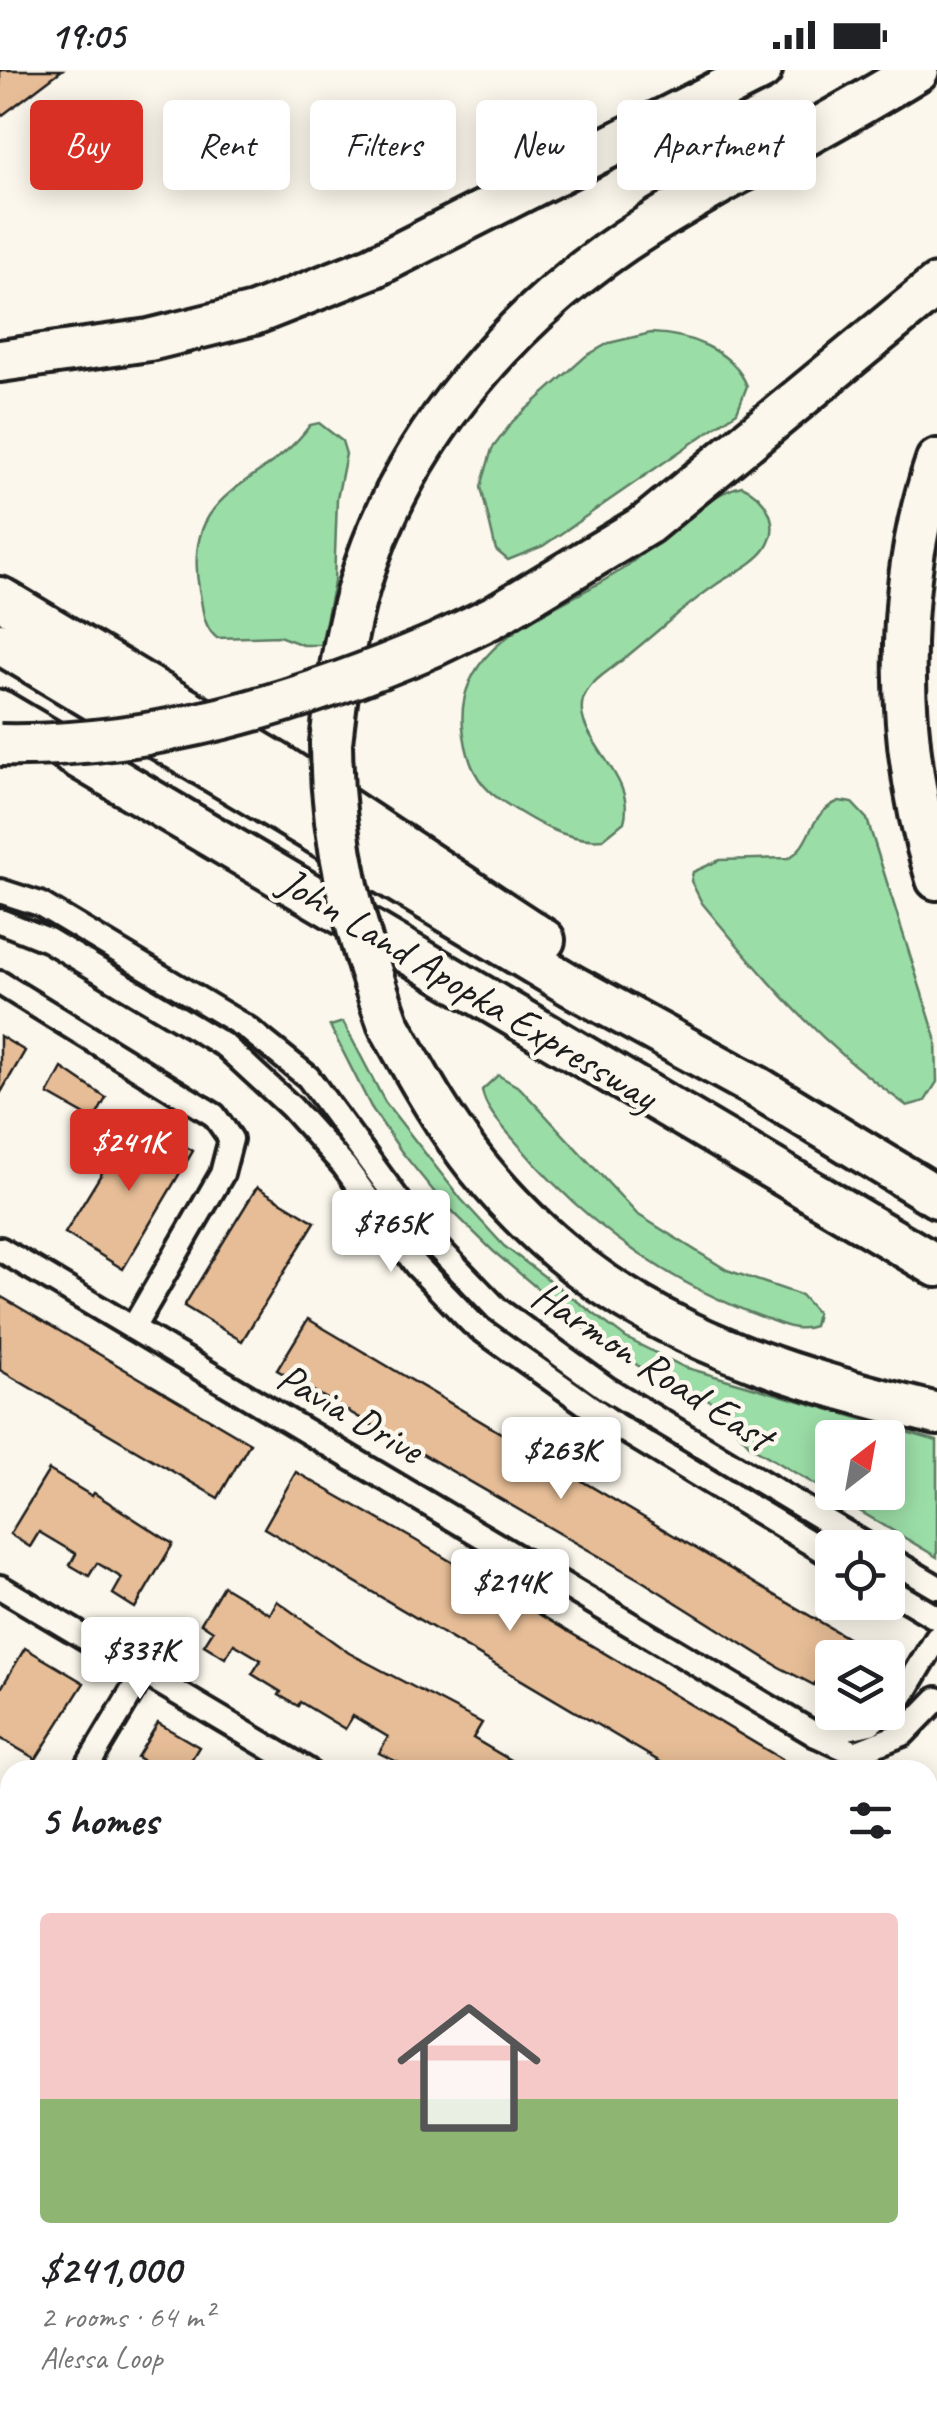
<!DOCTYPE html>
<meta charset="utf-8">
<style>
:root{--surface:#fff;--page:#f2f2f2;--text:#202124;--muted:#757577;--accent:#d93025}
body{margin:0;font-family:Caveat,sans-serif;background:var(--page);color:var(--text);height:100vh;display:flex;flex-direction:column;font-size:38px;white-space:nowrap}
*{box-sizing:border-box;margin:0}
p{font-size:32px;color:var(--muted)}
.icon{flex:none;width:55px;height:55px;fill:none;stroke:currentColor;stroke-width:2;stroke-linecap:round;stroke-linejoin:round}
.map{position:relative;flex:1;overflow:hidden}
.side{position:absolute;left:0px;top:1690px;width:938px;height:670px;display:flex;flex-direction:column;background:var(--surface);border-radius:30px 30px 0 0;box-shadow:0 5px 25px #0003}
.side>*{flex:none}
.banner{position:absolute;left:30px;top:30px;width:878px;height:90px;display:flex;gap:20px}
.needle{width:65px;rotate:31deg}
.buttons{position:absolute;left:815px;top:1350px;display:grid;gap:20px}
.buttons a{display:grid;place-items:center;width:90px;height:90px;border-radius:10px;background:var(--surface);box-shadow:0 5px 25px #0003;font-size:50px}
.price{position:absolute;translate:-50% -85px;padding:0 22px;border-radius:10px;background:#fff;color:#222;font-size:32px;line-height:65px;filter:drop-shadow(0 2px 5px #0008)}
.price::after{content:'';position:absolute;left:50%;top:60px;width:30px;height:22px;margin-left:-15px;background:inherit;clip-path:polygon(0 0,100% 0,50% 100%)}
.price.active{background:var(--accent);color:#fff}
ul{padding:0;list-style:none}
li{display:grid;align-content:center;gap:20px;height:530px;padding:0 40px}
li span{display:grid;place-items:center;height:310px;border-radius:10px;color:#555}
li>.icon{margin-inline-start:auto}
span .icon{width:180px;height:180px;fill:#fffc;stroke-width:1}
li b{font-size:42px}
h2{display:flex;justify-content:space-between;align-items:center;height:120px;padding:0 40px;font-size:42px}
.tag{padding:0 35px;border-radius:10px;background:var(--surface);box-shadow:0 5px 25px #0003;font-size:35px;line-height:90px}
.tag.active{background:var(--accent);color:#fff}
.status{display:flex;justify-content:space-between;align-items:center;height:70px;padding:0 50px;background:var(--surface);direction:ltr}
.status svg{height:28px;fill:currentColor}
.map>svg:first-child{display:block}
</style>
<div class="status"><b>19:05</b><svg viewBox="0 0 49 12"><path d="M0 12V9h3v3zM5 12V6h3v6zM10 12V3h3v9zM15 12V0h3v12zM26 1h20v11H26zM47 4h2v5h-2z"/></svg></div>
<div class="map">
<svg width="937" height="2360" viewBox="0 0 937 2360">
<rect width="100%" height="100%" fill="#fbf7ec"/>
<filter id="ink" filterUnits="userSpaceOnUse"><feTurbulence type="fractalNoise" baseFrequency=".01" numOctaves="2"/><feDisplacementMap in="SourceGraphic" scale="20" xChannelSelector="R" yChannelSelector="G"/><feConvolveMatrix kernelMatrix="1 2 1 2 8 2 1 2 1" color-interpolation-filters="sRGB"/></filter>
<g filter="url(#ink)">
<!-- green -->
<g fill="#9bdda7" stroke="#5c7c62" stroke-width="2.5" fill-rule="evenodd">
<path d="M651,263c36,1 81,16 96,53l-10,26 -194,134 -35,14 -12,-10 -15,-63 11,-38 21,-28 73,-65 23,-13z"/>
<path d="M319,353l23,18 4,13 -9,45 -3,83 -13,63h-18l-24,-9 -62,2c-15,-12 -14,-31 -18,-49 -18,-104 67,-101 111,-164z"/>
<path d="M742,416c23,10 40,37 24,62 -10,15 -34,26 -49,36 -35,24 -63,51 -96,77 -11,9 -26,17 -34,30 -26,40 52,81 37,131l-21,17c-37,4 -74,-20 -104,-40 -23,-16 -31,-37 -35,-64 -16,-93 92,-123 154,-163 38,-24 82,-77 124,-86z"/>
<path d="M839,731l13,2 15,16 69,219 1,44 -12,19 -18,5c-87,-62 -138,-122 -205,-203l-11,-22 2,-9 27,-12 69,-2c25,-16 17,-42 50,-57z"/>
<path d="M343,952l42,80 76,97 43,47 122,92 58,29 253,74v116l-185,-110 -45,-49 -67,-31 -46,-31 -101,-85 -53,-52 -39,-48 -30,-44 -41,-81zM832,1368h56v54h-56z"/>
<path d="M498,1005l22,13 117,126 90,56 74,25 16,18 -3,13c-17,7 -35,-3 -52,-9 -98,-36 -180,-96 -247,-176 -13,-15 -30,-32 -33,-51z"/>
</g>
<!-- building -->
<g fill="#e6bd96" stroke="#1c1c1c" stroke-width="2.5">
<polygon points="0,0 62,0 0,47"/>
<polygon points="0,966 25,981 0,1024"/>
<polygon points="62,998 106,1028 94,1050 48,1024"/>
<polygon points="147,1053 193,1081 123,1199 65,1163 127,1062 138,1069"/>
<polygon points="257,1117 315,1152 242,1271 184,1236"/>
<polygon points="0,1226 250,1373 218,1428 0,1300"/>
<polygon points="308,1249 849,1569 837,1588 832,1588 826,1606 821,1603 814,1615 779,1597 642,1511 277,1300"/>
<polygon points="49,1400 92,1426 94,1423 173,1474 135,1538 113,1524 122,1508 97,1493 89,1506 70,1495 76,1484 39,1462 30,1477 10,1464"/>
<polygon points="296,1402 415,1470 800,1700 674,1700 264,1458"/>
<polygon points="223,1516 270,1544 277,1531 349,1583 482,1653 473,1668 527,1700 414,1700 379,1683 388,1667 353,1646 345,1659 300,1632 298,1636 279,1625 281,1622 252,1604 261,1590 234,1574 225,1588 204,1575 213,1561 201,1553"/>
<polygon points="25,1578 84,1613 36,1689 0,1668 0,1620"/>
<polygon points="158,1653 199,1677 185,1700 159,1700 137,1687"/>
</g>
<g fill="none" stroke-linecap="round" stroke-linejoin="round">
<defs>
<g id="minor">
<polyline points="0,821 40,834 247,958 308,1007 418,1157 497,1239 606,1318 871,1478"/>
<polyline points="0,851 48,870 225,976 291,1037 344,1096 416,1195 472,1253 617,1356 832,1486"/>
<polyline points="0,913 214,1045 231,1069 222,1104 133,1258"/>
<polyline points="0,1179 816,1665 855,1683 903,1664 937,1629"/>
<polyline points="888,1488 937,1517"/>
<polyline points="0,1517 307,1700"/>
<polyline points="888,1519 937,1548"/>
<polyline points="888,1638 902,1626 937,1568"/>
<polyline points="816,1665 870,1653 883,1642"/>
<polyline points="85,1700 143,1603"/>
<polyline points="0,1798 10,1789"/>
<polyline points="0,1825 10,1839"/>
<polyline points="227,2360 247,2350"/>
<polyline points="650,2360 655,2350"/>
</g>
<g id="tertiary">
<polyline points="928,2273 937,2257"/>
<polyline points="875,2360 881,2350"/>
</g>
<g id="motorway">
<polyline points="0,291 149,270 254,244 373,197 761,0"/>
<path d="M937,390c-45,130 -41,288 0,419"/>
<polyline points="0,528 276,693 544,870"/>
<polyline points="0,573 572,916 757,1017 937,1127"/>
<polyline points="435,575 493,547 647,454 937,215"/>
<polyline points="0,641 937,1196"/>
<path d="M331,673c6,-54 13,-106 28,-157 44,-150 158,-278 289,-360 88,-55 181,-101 270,-156"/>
<path d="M389,955c27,48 54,98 89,142 125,154 274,201 459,247"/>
</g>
</defs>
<!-- minor casing -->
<use href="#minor" stroke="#1c1c1c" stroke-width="30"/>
<!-- tertiary casing -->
<use href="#tertiary" stroke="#1c1c1c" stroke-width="35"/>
<!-- motorway casing -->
<use href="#motorway" stroke="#1c1c1c" stroke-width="48"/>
<!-- minor -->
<use href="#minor" stroke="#fbf7ec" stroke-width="22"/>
<!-- tertiary -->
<use href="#tertiary" stroke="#fbf7ec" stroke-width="28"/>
<!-- motorway -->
<use href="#motorway" stroke="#fbf7ec" stroke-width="40"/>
<defs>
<g id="motorway-bridge">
<path d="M331,673c1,104 23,185 58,282"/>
<path d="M0,675c152,3 297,-41 435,-100"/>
</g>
</defs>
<!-- motorway-bridge casing -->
<use href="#motorway-bridge" stroke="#1c1c1c" stroke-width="48" stroke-linecap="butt"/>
<!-- motorway-bridge -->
<use href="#motorway-bridge" stroke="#fbf7ec" stroke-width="40"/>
</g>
</g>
<g text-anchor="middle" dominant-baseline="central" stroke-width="9" stroke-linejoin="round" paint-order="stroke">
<!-- street labels -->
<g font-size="42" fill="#1c1c1c" stroke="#fbf7ec">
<text transform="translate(468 919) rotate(31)">John Land Apopka Expressway</text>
<text transform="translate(652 1296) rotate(33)">Harmon Road East</text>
<text transform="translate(350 1343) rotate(30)">Pavia Drive</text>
</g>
</g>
</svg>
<div class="buttons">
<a><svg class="needle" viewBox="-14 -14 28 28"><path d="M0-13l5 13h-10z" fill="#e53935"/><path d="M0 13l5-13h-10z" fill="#757577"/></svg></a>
<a><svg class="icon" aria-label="locate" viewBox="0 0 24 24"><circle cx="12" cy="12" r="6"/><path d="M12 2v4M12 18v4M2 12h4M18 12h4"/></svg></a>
<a><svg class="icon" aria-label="layers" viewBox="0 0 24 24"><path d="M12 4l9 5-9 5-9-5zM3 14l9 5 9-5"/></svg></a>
</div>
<b class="price active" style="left:129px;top:1124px">$241K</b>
<b class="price" style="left:391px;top:1205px">$765K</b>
<b class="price" style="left:561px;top:1432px">$263K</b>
<b class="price" style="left:510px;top:1564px">$214K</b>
<b class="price" style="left:140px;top:1632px">$337K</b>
<div class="banner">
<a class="tag active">Buy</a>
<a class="tag">Rent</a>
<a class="tag">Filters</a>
<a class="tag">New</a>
<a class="tag">Apartment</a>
</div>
<section class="side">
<h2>5 homes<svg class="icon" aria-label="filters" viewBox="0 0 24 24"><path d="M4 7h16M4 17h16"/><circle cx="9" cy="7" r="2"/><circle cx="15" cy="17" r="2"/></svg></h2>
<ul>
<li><span style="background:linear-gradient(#f6c9c9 60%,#8fb573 0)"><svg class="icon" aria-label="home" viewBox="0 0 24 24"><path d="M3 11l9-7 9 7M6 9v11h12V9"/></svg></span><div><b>$241,000</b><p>2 rooms · 64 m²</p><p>Alessa Loop</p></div></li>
</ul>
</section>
</div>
